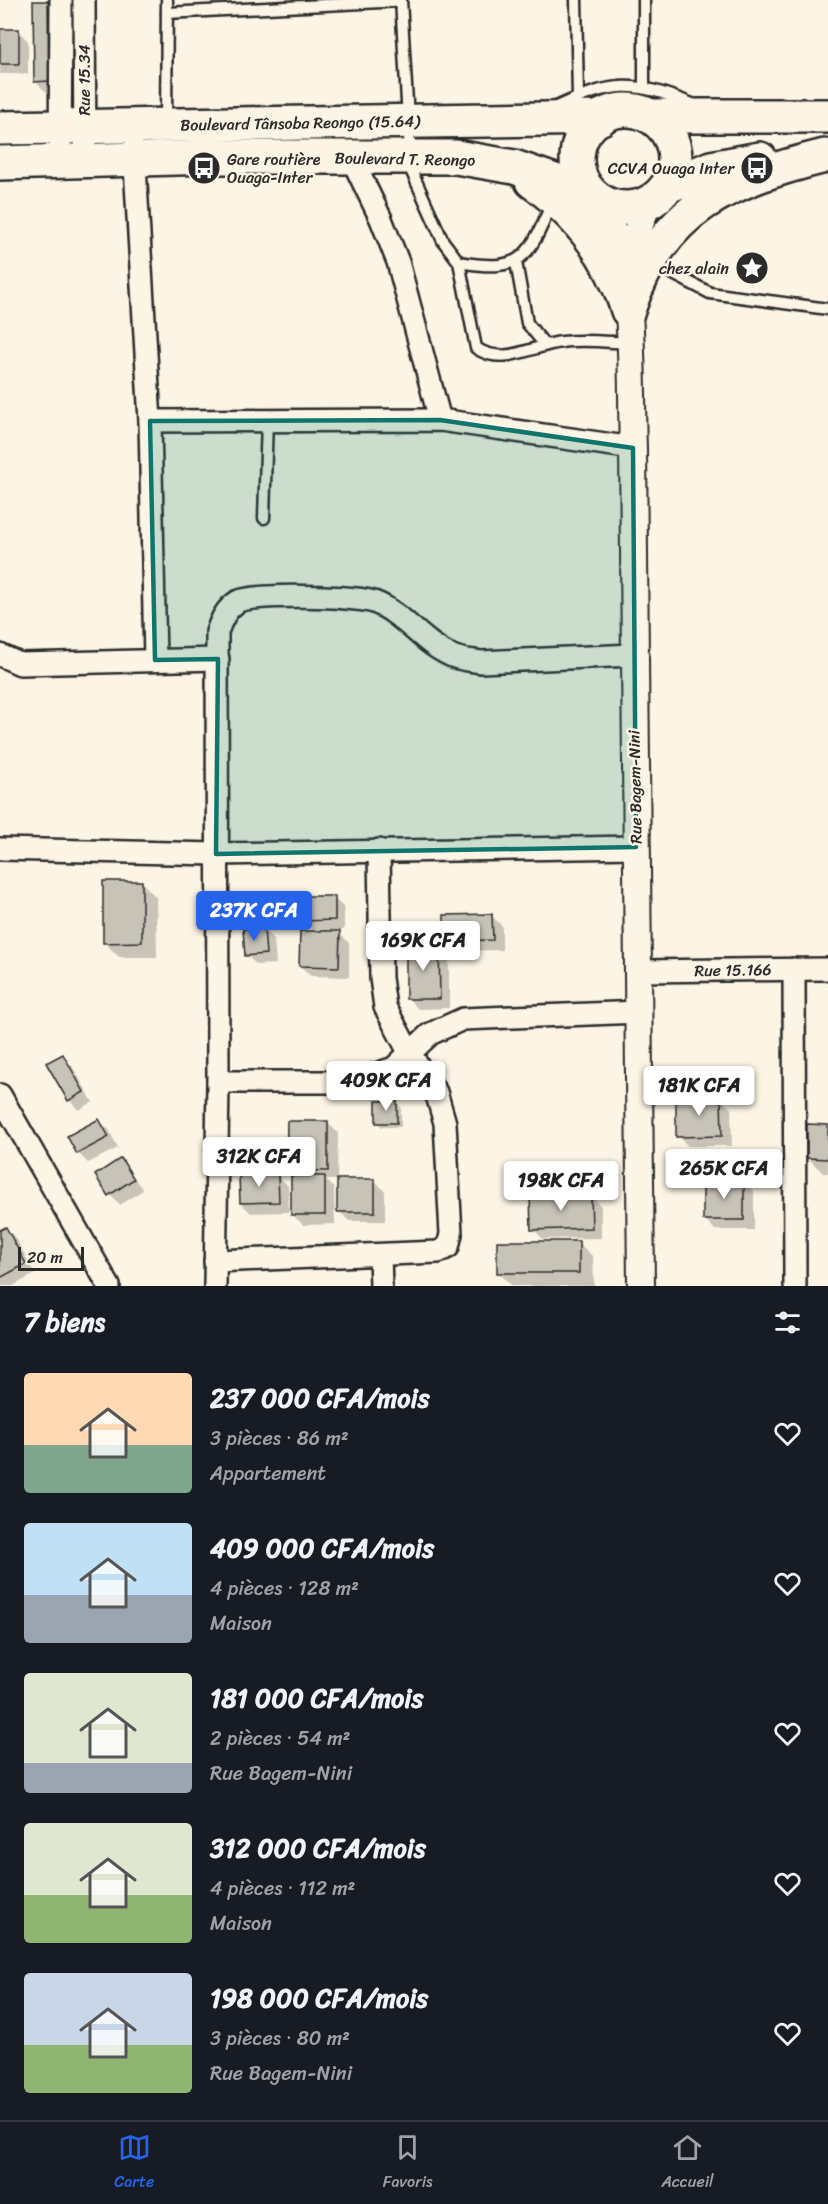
<!DOCTYPE html>
<html lang="fr">
<meta charset="utf-8">
<style>
:root{--surface:#171b24;--page:#20242c;--text:#f1f3f6;--muted:#9ea1a6;--line:#363941;--accent:#2563eb}
body{margin:0;font-family:Sriracha,sans-serif;background:var(--page);color:var(--text);height:100vh;display:flex;flex-direction:column;font-size:22px;white-space:nowrap}
*{box-sizing:border-box;margin:0}
p{font-size:20px;color:var(--muted)}
.icon{flex:none;width:33px;height:33px;fill:none;stroke:currentColor;stroke-width:2;stroke-linecap:round;stroke-linejoin:round}
.map{position:relative;height:1286px;overflow:hidden}
.sheet{display:flex;flex-direction:column;background:var(--surface);flex:1}
.sheet>*{flex:none}
.scale{position:absolute;left:18px;bottom:15px;width:66px;box-sizing:border-box;padding-left:6px;border:3px solid #2b2b2b;border-top:0;font-size:16px;line-height:21px;white-space:nowrap;color:#2b2b2b;-webkit-text-stroke:4px #fcf5e5;paint-order:stroke}
.price{position:absolute;translate:-50% -51px;padding:0 14px;border-radius:6px;background:#fff;color:#222;font-size:20px;line-height:39px;filter:drop-shadow(0 2px 3px #0008)}
.price::after{content:'';position:absolute;left:50%;top:36px;width:18px;height:14px;margin-left:-9px;background:inherit;clip-path:polygon(0 0,100% 0,50% 100%)}
.price.on{background:var(--accent);color:#fff}
ul{padding:0;list-style:none}
li{display:flex;align-items:center;gap:18px;height:150px;padding:0 24px}
li span{display:grid;place-items:center;flex:none;width:168px;height:120px;border-radius:6px;color:#555}
li>.icon{margin-inline-start:auto}
span .icon{width:72px;height:72px;fill:#fffc;stroke-width:1}
li b{font-size:26px}
h2{display:flex;justify-content:space-between;align-items:center;height:72px;padding:0 24px;font-size:26px}
.tabs{display:flex;justify-content:space-around;align-items:center;height:84px;border-top:2px solid var(--line);background:var(--surface);font-size:16px;color:var(--muted)}
.tabs a{display:grid;justify-items:center;gap:3px}
.tabs .on{color:var(--accent)}
.map>svg:first-child{display:block}
</style>
<div class="map">
<svg width="828" height="1286" viewBox="0 0 828 1286">
<rect width="100%" height="100%" fill="#fcf5e5"/>
<filter id="ink" filterUnits="userSpaceOnUse"><feTurbulence type="fractalNoise" baseFrequency=".0167" numOctaves="2"/><feDisplacementMap in="SourceGraphic" scale="12" xChannelSelector="R" yChannelSelector="G"/><feConvolveMatrix kernelMatrix="1 2 1 2 8 2 1 2 1" color-interpolation-filters="sRGB"/></filter>
<g filter="url(#ink)">
<!-- shadow -->
<g fill="#0003">
<polygon points="47,2 57,12 58,91 45,91 35,81"/>
<polygon points="0,31 18,31 28,41 28,74 0,74"/>
<polygon points="141,882 156,897 157,957 119,957 104,942"/>
<polygon points="334,898 344,908 344,930 336,930 349,943 349,977 311,976 300,966 314,932 302,920"/>
<polygon points="492,916 502,926 502,950 456,951 446,940"/>
<polygon points="264,929 274,939 276,964 257,965 246,955"/>
<polygon points="439,946 449,956 449,1008 418,1009 408,998"/>
<polygon points="62,1056 72,1066 93,1102 79,1110 69,1100"/>
<polygon points="721,1099 731,1109 732,1146 688,1146 678,1136"/>
<polygon points="396,1102 401,1107 401,1127 382,1127 378,1123"/>
<polygon points="99,1120 109,1130 118,1148 88,1163 78,1153"/>
<polygon points="328,1123 338,1133 337,1180 326,1180 334,1188 335,1224 303,1225 293,1215 296,1178 288,1170"/>
<polygon points="828,1126 828,1173 823,1173 808,1158"/>
<polygon points="121,1160 143,1190 120,1205 110,1195"/>
<polygon points="278,1176 288,1186 289,1212 251,1213 241,1203"/>
<polygon points="374,1180 385,1191 385,1221 349,1221 339,1211"/>
<polygon points="743,1180 754,1191 754,1230 715,1230 705,1219"/>
<polygon points="591,1196 601,1206 601,1238 543,1239 533,1229"/>
<polygon points="6,1228 16,1239 35,1274 13,1286 0,1286 0,1232"/>
<polygon points="578,1242 593,1257 594,1286 512,1286 499,1273"/>
</g>
<!-- building -->
<g fill="#c8c3b7" stroke="#2b2b2b" stroke-width="1.5">
<polygon points="33,1 48,1 49,81 34,82"/>
<rect x="0" y="29" width="19" height="35"/>
<polygon points="103,881 142,881 142,942 103,943"/>
<polygon points="300,896 335,896 335,920 300,921"/>
<polygon points="492,914 493,940 444,941 444,915"/>
<polygon points="264,928 266,954 245,956 243,929"/>
<polygon points="300,931 340,931 339,967 299,966"/>
<polygon points="406,945 439,945 440,999 406,999"/>
<polygon points="63,1054 84,1092 68,1101 46,1063"/>
<polygon points="721,1097 722,1136 676,1137 676,1098"/>
<rect x="376" y="1101" width="21" height="22"/>
<polygon points="99,1119 109,1137 77,1154 67,1136"/>
<polygon points="287,1121 328,1121 328,1171 286,1170"/>
<polygon points="807,1124 828,1125 828,1159 807,1158"/>
<polygon points="121,1158 134,1179 108,1196 95,1175"/>
<polygon points="278,1174 279,1202 240,1203 239,1175"/>
<rect x="291" y="1176" width="34" height="39"/>
<rect x="337" y="1179" width="38" height="33"/>
<rect x="703" y="1179" width="41" height="41"/>
<polygon points="530,1195 591,1195 592,1228 531,1230"/>
<polygon points="6,1227 26,1264 0,1278 0,1230"/>
<rect x="497" y="1241" width="82" height="32"/>
</g>
<g fill="none" stroke-linecap="round" stroke-linejoin="round">
<defs>
<g id="service">
<path d="M401,0l10,170 32,71 16,21c64,11 69,-4 93,-59"/>
<polyline points="576,0 578,97"/>
<polyline points="644,0 644,87"/>
<polyline points="167,13 401,1"/>
<path d="M556,107c58,-26 77,-27 136,-3"/>
<polyline points="166,122 167,0"/>
<path d="M459,262l17,86c28,19 57,-3 86,-6 22,-3 45,0 67,1"/>
<polyline points="516,262 527,323 545,345"/>
<polyline points="654,264 710,293 828,309"/>
<polyline points="264,518 267,419"/>
</g>
<g id="minor">
<polyline points="84,0 85,159"/>
<polyline points="134,149 150,421 155,660"/>
<polyline points="351,157 381,219 398,262 440,420"/>
<polyline points="60,160 61,0"/>
<polyline points="150,421 440,420 633,448"/>
<polyline points="0,655 20,664 218,659"/>
<polyline points="0,849 216,854 636,847"/>
<polyline points="794,969 795,1286"/>
<polyline points="638,971 828,969"/>
<polyline points="218,1082 352,1082 394,1068 430,1034 463,1019 640,1012"/>
<polyline points="0,1095 109,1286"/>
<polyline points="380,1255 381,1286"/>
<polyline points="215,1261 438,1252 448,1247 451,1234 445,1123 436,1092 410,1054 385,1007 381,978 379,850"/>
<path d="M215,1286l3,-204 -1,-450c4,-12 9,-23 20,-30 14,-9 120,-6 137,0 29,11 48,41 76,53 9,5 21,5 31,7l152,-7"/>
</g>
<g id="tertiary">
<path d="M600,201c38,72 30,167 33,247l8,838"/>
<polyline points="629,274 636,235 648,203"/>
</g>
<g id="trunk">
<circle cx="626" cy="159" r="49"/>
<polyline points="650,116 828,116"/>
<polyline points="0,128 601,118"/>
<polyline points="0,163 212,157 456,157 514,167 590,193"/>
<path d="M532,181c46,33 79,74 96,129"/>
<polyline points="668,186 711,168 760,159"/>
<path d="M628,310c34,-102 100,-130 197,-154"/>
</g>
</defs>
<!-- service casing -->
<use href="#service" stroke="#2b2b2b" stroke-width="15"/>
<!-- minor casing -->
<use href="#minor" stroke="#2b2b2b" stroke-width="26"/>
<!-- tertiary casing -->
<use href="#tertiary" stroke="#2b2b2b" stroke-width="30"/>
<!-- trunk casing -->
<use href="#trunk" stroke="#2b2b2b" stroke-width="38"/>
<!-- service -->
<use href="#service" stroke="#fcf5e5" stroke-width="10"/>
<!-- minor -->
<use href="#minor" stroke="#fcf5e5" stroke-width="21"/>
<!-- tertiary -->
<use href="#tertiary" stroke="#fcf5e5" stroke-width="26"/>
<!-- trunk -->
<use href="#trunk" stroke="#fcf5e5" stroke-width="33"/>
</g>
</g>
<!-- marked area -->
<path fill="#0f766e" fill-opacity="0.2" stroke="#0f766e" stroke-width="4.5" stroke-linejoin="round" d="M440,420l193,28 3,399 -420,7 2,-195 -63,1 -5,-239z"/>
<!-- icons -->
<defs>
<symbol id="bus-disc" viewBox="-11 -11 22 22"><circle r="9.5" fill="#2b2b2b" stroke="#fcf5e5"/><path d="M-5-6H5V4H4V6H2V4H-2V6H-4V4H-5ZM-3.5-4V0h7V-4ZM-3.5 1.2v1.5H-2V1.2ZM2 1.2v1.5H3.5V1.2Z" fill="#fff"/></symbol>
<symbol id="sight-disc" viewBox="-11 -11 22 22"><circle r="9.5" fill="#2b2b2b" stroke="#fcf5e5"/><path d="M0-6L1.8-2.2L6-1.7L2.9 1.2L3.7 5.4L0 3.3L-3.7 5.4L-2.9 1.2L-6-1.7L-1.8-2.2Z" fill="#fff"/></symbol>
</defs>
<g fill-rule="evenodd">
<use href="#bus-disc" x="185" y="149" width="38" height="38"/>
<use href="#bus-disc" x="738" y="149" width="38" height="38"/>
<use href="#sight-disc" x="733" y="249" width="38" height="38"/>
</g>
<g text-anchor="middle" dominant-baseline="central" stroke-width="5" stroke-linejoin="round" paint-order="stroke">
<!-- street labels -->
<g font-size="16" fill="#2b2b2b" stroke="#fcf5e5">
<text transform="translate(84 80) rotate(-90)">Rue 15.34</text>
<text transform="translate(300 123) rotate(-1)">Boulevard Tânsoba Reongo (15.64)</text>
<text transform="translate(405 159) rotate(1)">Boulevard T. Reongo</text>
<text transform="translate(635 787) rotate(-91)">Rue Bagem-Nini</text>
<text transform="translate(733 970) rotate(-1)">Rue 15.166</text>
</g>
<!-- poi labels -->
<g font-size="16" fill="#2b2b2b" stroke="#fcf5e5" text-anchor="end">
<text x="227" y="159" text-anchor="start">Gare routière<tspan x="227" dy="18">Ouaga-Inter</tspan></text>
<text x="734" y="168">CCVA Ouaga Inter</text>
<text x="729" y="268">chez alain</text>
</g>
</g>
</svg>
<div class="scale">20 m</div>
<b class="price on" style="left:254px;top:942px">237K CFA</b>
<b class="price" style="left:423px;top:972px">169K CFA</b>
<b class="price" style="left:386px;top:1112px">409K CFA</b>
<b class="price" style="left:699px;top:1117px">181K CFA</b>
<b class="price" style="left:259px;top:1188px">312K CFA</b>
<b class="price" style="left:724px;top:1200px">265K CFA</b>
<b class="price" style="left:561px;top:1212px">198K CFA</b>
</div>
<section class="sheet">
<h2>7 biens<svg class="icon" aria-label="filters" viewBox="0 0 24 24"><path d="M4 7h16M4 17h16"/><circle cx="9" cy="7" r="2"/><circle cx="15" cy="17" r="2"/></svg></h2>
<ul>
<li><span style="background:linear-gradient(#ffd9b3 60%,#7fa58c 0)"><svg class="icon" aria-label="home" viewBox="0 0 24 24"><path d="M3 11l9-7 9 7M6 9v11h12V9"/></svg></span><div><b>237 000 CFA/mois</b><p>3 pièces · 86 m²</p><p>Appartement</p></div><svg class="icon" aria-label="heart" viewBox="0 0 24 24"><path d="M12 20l-8-8c-3-5 5-10 8-4 3-6 11-1 8 4z"/></svg></li>
<li><span style="background:linear-gradient(#bfe0f5 60%,#9aa5b1 0)"><svg class="icon" aria-label="home" viewBox="0 0 24 24"><path d="M3 11l9-7 9 7M6 9v11h12V9"/></svg></span><div><b>409 000 CFA/mois</b><p>4 pièces · 128 m²</p><p>Maison</p></div><svg class="icon" aria-label="heart" viewBox="0 0 24 24"><path d="M12 20l-8-8c-3-5 5-10 8-4 3-6 11-1 8 4z"/></svg></li>
<li><span style="background:linear-gradient(#dfe7d0 75%,#9aa5b1 0)"><svg class="icon" aria-label="home" viewBox="0 0 24 24"><path d="M3 11l9-7 9 7M6 9v11h12V9"/></svg></span><div><b>181 000 CFA/mois</b><p>2 pièces · 54 m²</p><p>Rue Bagem-Nini</p></div><svg class="icon" aria-label="heart" viewBox="0 0 24 24"><path d="M12 20l-8-8c-3-5 5-10 8-4 3-6 11-1 8 4z"/></svg></li>
<li><span style="background:linear-gradient(#dfe7d0 60%,#8fb573 0)"><svg class="icon" aria-label="home" viewBox="0 0 24 24"><path d="M3 11l9-7 9 7M6 9v11h12V9"/></svg></span><div><b>312 000 CFA/mois</b><p>4 pièces · 112 m²</p><p>Maison</p></div><svg class="icon" aria-label="heart" viewBox="0 0 24 24"><path d="M12 20l-8-8c-3-5 5-10 8-4 3-6 11-1 8 4z"/></svg></li>
<li><span style="background:linear-gradient(#c9d6e8 60%,#8fb573 0)"><svg class="icon" aria-label="home" viewBox="0 0 24 24"><path d="M3 11l9-7 9 7M6 9v11h12V9"/></svg></span><div><b>198 000 CFA/mois</b><p>3 pièces · 80 m²</p><p>Rue Bagem-Nini</p></div><svg class="icon" aria-label="heart" viewBox="0 0 24 24"><path d="M12 20l-8-8c-3-5 5-10 8-4 3-6 11-1 8 4z"/></svg></li>
</ul>
</section>
<nav class="tabs">
<a class="on"><svg class="icon" aria-label="map" viewBox="0 0 24 24"><path d="M3 6l6-2 6 2 6-2v14l-6 2-6-2-6 2zM9 4v14M15 6v14"/></svg>Carte</a>
<a><svg class="icon" aria-label="saved" viewBox="0 0 24 24"><path d="M7 4h10v16l-5-4-5 4z"/></svg>Favoris</a>
<a><svg class="icon" aria-label="home" viewBox="0 0 24 24"><path d="M3 11l9-7 9 7M6 9v11h12V9"/></svg>Accueil</a>
</nav>
